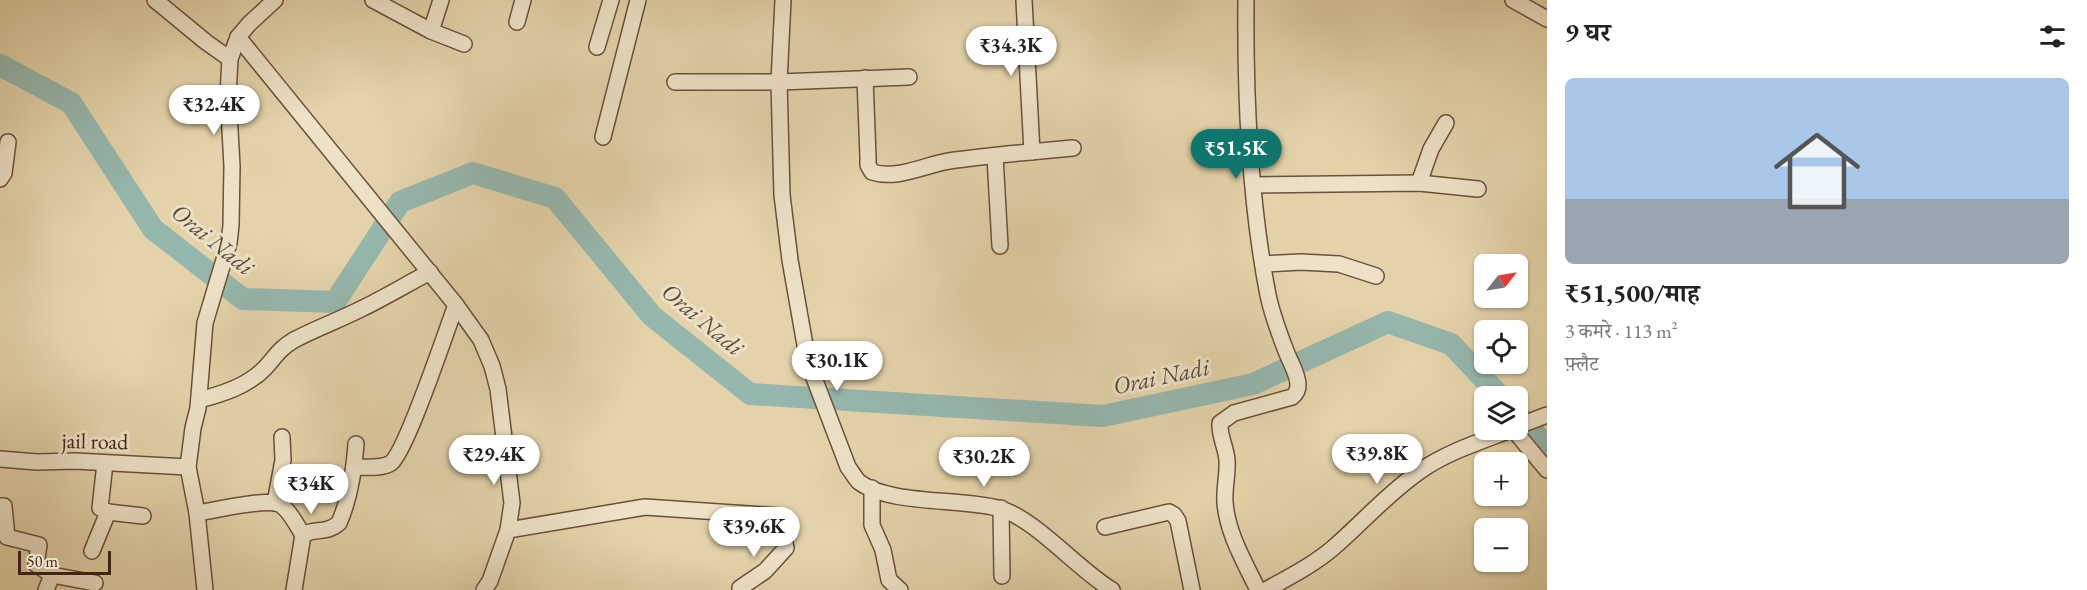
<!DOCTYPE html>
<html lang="hi">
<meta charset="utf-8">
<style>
:root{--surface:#fff;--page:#f2f2f2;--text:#222;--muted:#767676;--accent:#0f766e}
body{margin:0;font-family:"EB Garamond","Noto Serif Devanagari",serif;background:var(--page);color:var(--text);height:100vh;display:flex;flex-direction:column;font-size:22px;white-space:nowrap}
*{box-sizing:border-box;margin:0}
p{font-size:20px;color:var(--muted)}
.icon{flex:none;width:33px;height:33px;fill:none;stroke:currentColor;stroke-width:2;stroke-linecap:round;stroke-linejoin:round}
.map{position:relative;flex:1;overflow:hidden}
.details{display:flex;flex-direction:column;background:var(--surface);width:540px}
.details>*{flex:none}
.needle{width:39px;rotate:59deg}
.buttons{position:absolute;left:1474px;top:254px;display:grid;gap:12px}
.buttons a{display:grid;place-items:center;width:54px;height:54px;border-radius:9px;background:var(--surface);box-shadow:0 2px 4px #0004;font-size:30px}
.scale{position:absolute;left:18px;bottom:15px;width:93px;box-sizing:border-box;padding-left:6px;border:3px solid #412616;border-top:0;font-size:16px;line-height:21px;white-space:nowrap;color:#412616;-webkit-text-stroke:4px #ede2c8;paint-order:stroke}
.price{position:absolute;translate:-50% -51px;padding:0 14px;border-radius:21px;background:#fff;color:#222;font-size:20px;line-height:39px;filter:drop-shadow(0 2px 3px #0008)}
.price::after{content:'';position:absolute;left:50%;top:36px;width:18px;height:14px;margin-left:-9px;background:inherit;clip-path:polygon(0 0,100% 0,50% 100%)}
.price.current{background:var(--accent);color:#fff}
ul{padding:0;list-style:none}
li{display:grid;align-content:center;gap:12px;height:318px;padding:0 18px}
li span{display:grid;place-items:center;height:186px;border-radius:9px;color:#555}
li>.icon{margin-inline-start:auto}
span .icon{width:108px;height:108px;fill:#fffc;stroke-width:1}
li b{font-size:26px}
h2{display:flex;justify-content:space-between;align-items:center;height:72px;padding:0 18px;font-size:26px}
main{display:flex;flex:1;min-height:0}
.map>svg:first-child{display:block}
</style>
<main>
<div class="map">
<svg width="1547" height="590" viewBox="0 0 1547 590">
<rect width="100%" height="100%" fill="#e4d3aa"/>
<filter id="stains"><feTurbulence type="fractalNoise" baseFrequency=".00333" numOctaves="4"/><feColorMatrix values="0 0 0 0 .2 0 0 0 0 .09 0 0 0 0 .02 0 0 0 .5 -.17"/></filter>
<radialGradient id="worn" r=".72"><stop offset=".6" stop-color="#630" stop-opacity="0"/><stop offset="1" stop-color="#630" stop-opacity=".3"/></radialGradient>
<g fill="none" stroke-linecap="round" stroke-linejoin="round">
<!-- river -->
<g stroke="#96b7ae" stroke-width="22">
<polyline points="0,65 71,103 153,229 243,299 335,302 400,202 473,173 555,198 652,316 750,394 1103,416 1253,384 1388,322 1451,344 1500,396"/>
<polyline points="1518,415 1547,446"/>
</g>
<defs>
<g id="minor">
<polyline points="155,0 206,42 230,59"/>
<polyline points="373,0 431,31 464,44"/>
<path d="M783,0l-4,82 3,113 8,65 18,102 40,105c4,5 7,11 11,15 31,23 100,16 138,26 36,8 80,61 115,82"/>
<polyline points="1024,0 1032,152"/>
<path d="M1246,0c-1,98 3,198 22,295 4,19 11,38 18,56 4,11 12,23 12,34 0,6 -2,9 -6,12l-58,16 -14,10c-1,13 6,24 7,37 1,14 -3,28 -2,42 2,31 20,61 33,88"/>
<polyline points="1513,0 1547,19"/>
<polyline points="517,22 523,0"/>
<polyline points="431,31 441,0"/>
<polyline points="238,37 456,305 481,340 492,366 498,389 512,503 508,530 490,581 484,590"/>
<polyline points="597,47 611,0"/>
<path d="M865,78l3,79v8l4,7c26,8 52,-7 77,-11 41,-6 83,-9 124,-13"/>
<polyline points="675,82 779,82 909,77"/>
<polyline points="603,137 638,0"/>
<polyline points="995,156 1000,246"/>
<polyline points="0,179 4,173 8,142"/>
<polyline points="1419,183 1431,149 1446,123"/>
<polyline points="1253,185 1419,183 1478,189"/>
<polyline points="1263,264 1301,262 1339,264 1376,276"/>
<path d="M199,400c23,-6 49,-14 66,-32 11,-12 14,-19 29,-28 21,-11 45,-20 67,-31 23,-11 46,-25 69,-37"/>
<polyline points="1518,426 1547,415"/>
<polyline points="1513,429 1547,470"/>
<polyline points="0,459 37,462 75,461 188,467"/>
<path d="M354,467c11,0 28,2 37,-4 16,-13 55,-132 65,-158"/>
<polyline points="872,488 872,525 883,550 889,580 900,590"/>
<polyline points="275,503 283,460 282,437"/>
<polyline points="0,506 4,506 7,537 39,545 36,564 52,575 95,583"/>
<polyline points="1001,508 1002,576"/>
<polyline points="108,512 143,516"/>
<path d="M197,513c17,-2 70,-16 84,-8 10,7 16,21 22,30"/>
<polyline points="1105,527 1169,512 1174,515 1178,521 1192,590"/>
<polyline points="508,530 645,507 779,516 786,548 765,571 740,588 740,590"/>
<polyline points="92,551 108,512 100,508 105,463"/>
<polyline points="46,590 52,575"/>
<polyline points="205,590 197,513 188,467 193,428 198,408 205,323 229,243 231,225 232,166 228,95 230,59 238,37 249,24 275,0"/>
<path d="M294,590l9,-55c12,-8 22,0 36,-12 11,-25 15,-52 17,-79"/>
<path d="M1266,590c23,-13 47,-25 67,-42 29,-25 55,-55 87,-77 27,-19 62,-30 93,-42"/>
</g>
</defs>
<!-- minor casing -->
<use href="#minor" stroke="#6a513b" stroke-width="18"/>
<!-- minor -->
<use href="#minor" stroke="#ede2c8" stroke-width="15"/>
</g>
<g text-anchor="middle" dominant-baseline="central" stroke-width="6" stroke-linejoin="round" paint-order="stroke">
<!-- street labels -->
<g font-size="22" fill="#412616" stroke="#ede2c8">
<text transform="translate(95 441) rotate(1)">jail road</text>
</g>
<!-- water labels -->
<g font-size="24" font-style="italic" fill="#564a3c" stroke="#ede2c8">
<text transform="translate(213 239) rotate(39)">Orai Nadi</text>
<text transform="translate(703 319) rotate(40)">Orai Nadi</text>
<text transform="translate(1161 376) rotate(-12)">Orai Nadi</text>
</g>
</g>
<rect width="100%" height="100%" filter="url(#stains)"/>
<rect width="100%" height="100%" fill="url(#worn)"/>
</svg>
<div class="buttons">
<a><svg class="needle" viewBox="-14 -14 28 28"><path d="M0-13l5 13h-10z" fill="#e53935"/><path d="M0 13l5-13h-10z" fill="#767676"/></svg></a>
<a><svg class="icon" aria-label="locate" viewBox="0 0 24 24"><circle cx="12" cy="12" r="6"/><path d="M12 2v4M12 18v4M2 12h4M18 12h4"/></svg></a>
<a><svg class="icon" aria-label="layers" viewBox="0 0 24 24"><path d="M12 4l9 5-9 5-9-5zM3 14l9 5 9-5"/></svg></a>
<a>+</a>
<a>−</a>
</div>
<div class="scale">50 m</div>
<b class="price" style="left:1011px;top:77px">₹34.3K</b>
<b class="price" style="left:214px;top:136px">₹32.4K</b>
<b class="price current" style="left:1236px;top:180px">₹51.5K</b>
<b class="price" style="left:837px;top:392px">₹30.1K</b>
<b class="price" style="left:1377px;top:485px">₹39.8K</b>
<b class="price" style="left:494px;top:486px">₹29.4K</b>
<b class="price" style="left:984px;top:488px">₹30.2K</b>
<b class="price" style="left:311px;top:515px">₹34K</b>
<b class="price" style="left:754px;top:558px">₹39.6K</b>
</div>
<section class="details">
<h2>9 घर<svg class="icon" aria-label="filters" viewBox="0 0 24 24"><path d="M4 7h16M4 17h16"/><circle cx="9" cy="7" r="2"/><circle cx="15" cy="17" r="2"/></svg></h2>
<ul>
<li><span style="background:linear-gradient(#a9c7e8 65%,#9aa5b1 0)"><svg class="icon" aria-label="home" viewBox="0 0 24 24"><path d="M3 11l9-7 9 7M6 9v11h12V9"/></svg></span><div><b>₹51,500/माह</b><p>3 कमरे · 113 m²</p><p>फ़्लैट</p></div></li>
</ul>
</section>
</main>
